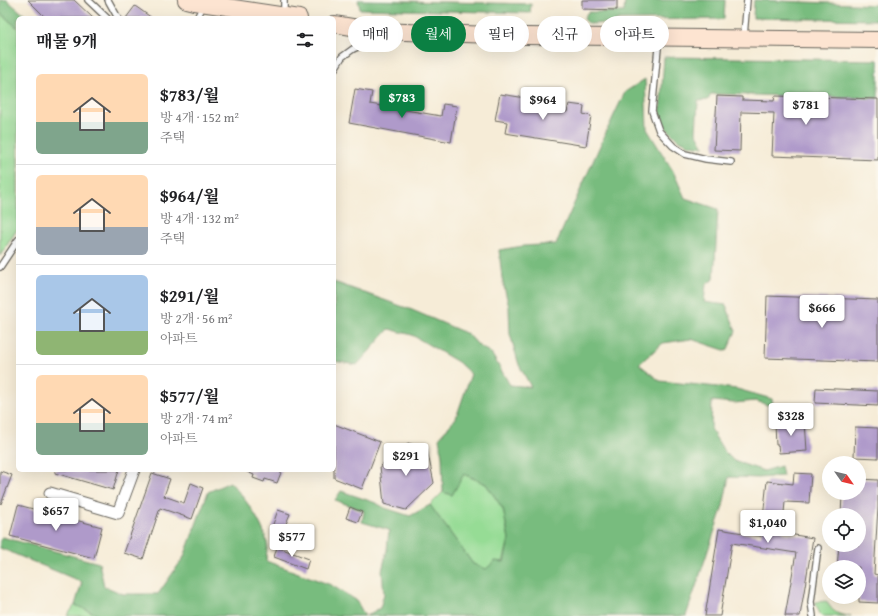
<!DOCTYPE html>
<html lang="ko">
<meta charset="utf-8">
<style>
:root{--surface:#fff;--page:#f2f2f2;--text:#202124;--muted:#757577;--line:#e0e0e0;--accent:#0b8043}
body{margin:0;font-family:"Gentium Book Plus","Noto Serif KR",serif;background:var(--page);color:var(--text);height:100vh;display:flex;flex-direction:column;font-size:15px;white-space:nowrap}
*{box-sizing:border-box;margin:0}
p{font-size:13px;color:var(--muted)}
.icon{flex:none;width:22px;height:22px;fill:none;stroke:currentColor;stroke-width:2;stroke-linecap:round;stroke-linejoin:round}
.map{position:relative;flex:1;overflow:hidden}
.panel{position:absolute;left:16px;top:16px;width:320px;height:456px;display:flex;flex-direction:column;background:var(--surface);border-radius:6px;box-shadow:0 4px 16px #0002}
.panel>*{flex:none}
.guide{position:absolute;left:348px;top:16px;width:380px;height:36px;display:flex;gap:8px}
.needle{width:26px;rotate:124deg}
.controls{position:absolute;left:822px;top:456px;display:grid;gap:8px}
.controls a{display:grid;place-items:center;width:44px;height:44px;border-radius:50%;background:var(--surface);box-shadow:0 4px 16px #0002;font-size:20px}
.price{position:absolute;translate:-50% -34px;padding:0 9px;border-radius:4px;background:#fff;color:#222;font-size:13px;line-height:26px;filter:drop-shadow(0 1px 2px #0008)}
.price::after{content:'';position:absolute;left:50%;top:24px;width:12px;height:9px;margin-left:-6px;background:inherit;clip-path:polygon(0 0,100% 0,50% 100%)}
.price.on{background:var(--accent);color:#fff}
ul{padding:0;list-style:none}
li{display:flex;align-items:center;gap:12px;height:100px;padding:0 20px}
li+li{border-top:1px solid var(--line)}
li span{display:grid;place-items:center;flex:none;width:112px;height:80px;border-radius:6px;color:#555}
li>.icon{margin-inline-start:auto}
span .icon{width:48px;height:48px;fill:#fffc;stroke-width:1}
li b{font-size:17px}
h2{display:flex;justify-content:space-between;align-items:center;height:48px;padding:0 20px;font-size:17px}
.pill{padding:0 14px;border-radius:18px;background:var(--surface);box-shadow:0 4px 16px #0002;font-size:14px;line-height:36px}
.pill.on{background:var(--accent);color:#fff}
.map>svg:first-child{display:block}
</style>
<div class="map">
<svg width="878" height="616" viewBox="0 0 878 616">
<rect width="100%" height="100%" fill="#fbf7ec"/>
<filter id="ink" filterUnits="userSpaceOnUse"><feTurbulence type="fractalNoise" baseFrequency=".025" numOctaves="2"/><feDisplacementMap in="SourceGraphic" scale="8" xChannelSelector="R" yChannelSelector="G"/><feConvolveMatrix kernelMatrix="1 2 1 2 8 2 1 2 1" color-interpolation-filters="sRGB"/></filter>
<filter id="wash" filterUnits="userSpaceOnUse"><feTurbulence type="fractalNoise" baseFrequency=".012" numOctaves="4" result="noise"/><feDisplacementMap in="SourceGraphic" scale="16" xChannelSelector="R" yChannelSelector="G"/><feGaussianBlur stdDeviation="0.9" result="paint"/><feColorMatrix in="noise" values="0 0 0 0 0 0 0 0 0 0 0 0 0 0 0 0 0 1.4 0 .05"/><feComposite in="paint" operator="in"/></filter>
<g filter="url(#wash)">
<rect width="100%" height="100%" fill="#f6ecd7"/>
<!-- green -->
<g fill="#96dc95" stroke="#597c58">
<polygon points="0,13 18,28 18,228 0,256"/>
<polygon points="463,474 486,484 503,509 509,539 503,563 486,569 473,564 430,505 443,492 452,495"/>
<path d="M826,601c8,12 11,14 25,15h-29l-2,-2 -5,-12z"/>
<polygon points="75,605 101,616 67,616"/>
</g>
<!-- forest -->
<g fill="#78bc7e" stroke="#4a6c4d">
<polygon points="0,0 7,0 28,18 18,18 18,28 0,13"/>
<polygon points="358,0 531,4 530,13 360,9"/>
<polygon points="625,0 725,0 724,19 619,20 612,23 589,24 584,19 586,14 589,12 624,12"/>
<polygon points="754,0 878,5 878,20 753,18"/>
<polygon points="664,57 878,60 878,98 711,94 708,100 698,101 696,132 704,147 690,145 677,139 664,126 660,116"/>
<polygon points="645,79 647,129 673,171 685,198 718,209 714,279 706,284 704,302 726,305 736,331 727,351 691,339 663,343 639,364 660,381 737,389 772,399 773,407 756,401 734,403 712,401 711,430 724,451 734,461 764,471 781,466 783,476 759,478 729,477 723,506 686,616 366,616 380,608 384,594 382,571 387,550 389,530 362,522 364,511 335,500 341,491 376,503 385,508 410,516 430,505 473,564 486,569 495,561 504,562 509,539 503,509 486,484 464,474 452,495 443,492 442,456 439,438 456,418 471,374 458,362 412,335 389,329 357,365 334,361 334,282 412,310 468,334 479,346 491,353 510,385 531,387 519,365 510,334 509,307 502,278 499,250 523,246 556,244 607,130 625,92"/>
<path d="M230,482c14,15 32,39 37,60 1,6 -1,13 -1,19l65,24 25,15 9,16h-264l-26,-11 7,-23 -82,-34v-7l2,-4 97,26 5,23 19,8h35l26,-37 24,-65z"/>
</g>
<g id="blocks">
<!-- building -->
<g fill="#af9aca">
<polygon points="28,0 74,0 93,18 46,18"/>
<polygon points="582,0 617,0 617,10 582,9"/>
<polygon points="135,6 152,18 126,18"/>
<polygon points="355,89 372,92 370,104 441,116 443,104 457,106 451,142 349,123"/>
<polygon points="500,94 539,100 538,107 567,112 569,104 584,106 583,114 591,116 586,146 505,133 507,122 495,120"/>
<polygon points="717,96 742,97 742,100 774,101 775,96 878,99 878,160 772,156 774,113 741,112 740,151 714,150"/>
<polygon points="767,296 878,300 878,362 765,358"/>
<polygon points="816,388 878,391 878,406 815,403"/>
<polygon points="805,421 807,451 779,453 778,445 776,445 775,423"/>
<polygon points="334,424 380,442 362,489 334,478"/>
<polygon points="855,427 878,428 878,458 854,457"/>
<polygon points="408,443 427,449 434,483 406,510 384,504 380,466"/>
<polygon points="55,470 119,470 113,490 55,473"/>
<polygon points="245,470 282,470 277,483 265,479 264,482 253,478 254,475 245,471"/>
<polygon points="0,471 12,475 1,504 0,503"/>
<polygon points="152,473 170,479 164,496 184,503 191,483 203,488 192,519 160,508 143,559 124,553"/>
<polygon points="794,473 811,474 809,503 785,502 782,533 813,538 800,616 785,616 796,553 732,543 720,616 705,616 719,529 761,536 767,481 793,484"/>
<polygon points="859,479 878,480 878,507 874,574 878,575 878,603 859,602 859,567 837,567 839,545 859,545 859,515 841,515 842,495 853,496 853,493 859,493"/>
<polygon points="18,505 102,527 94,558 10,536"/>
<polygon points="350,507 362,512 358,522 346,518"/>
<polygon points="278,510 290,514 283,531 272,527"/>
<polygon points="277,547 309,559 306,569 274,557"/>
</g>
</g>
</g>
<g filter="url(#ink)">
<use href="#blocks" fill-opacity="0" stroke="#68655d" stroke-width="1"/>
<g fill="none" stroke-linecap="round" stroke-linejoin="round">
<defs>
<g id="lane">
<polyline points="88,0 107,18"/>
<polyline points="108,0 118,18"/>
<polyline points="284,14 284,0"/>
<polyline points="197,18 203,6"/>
<polyline points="744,36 747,0"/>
<polyline points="659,38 652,111 659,131 673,146 685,154 706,159 731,162"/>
<polyline points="334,70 342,57 353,49 366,43 375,33"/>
<polyline points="0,267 18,240"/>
<polyline points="813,616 811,602 818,548"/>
</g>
<polyline id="street" points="50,493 118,513 134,470"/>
<g id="secondary">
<polyline points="186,0 194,2 299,18"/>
<polyline points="334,24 376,31 526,36 878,40"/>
</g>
</defs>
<!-- lane casing -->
<use href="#lane" stroke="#68655d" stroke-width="8"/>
<!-- street casing -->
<use href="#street" stroke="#68655d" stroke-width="13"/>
<!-- secondary casing -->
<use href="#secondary" stroke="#68655d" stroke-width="18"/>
<!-- lane -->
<use href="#lane" stroke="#fff" stroke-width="5.5"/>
<!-- street -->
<use href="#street" stroke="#fff" stroke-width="11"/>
<!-- secondary -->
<use href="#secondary" stroke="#fde4d1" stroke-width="16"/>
</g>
</g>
</svg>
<div class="controls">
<a><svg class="needle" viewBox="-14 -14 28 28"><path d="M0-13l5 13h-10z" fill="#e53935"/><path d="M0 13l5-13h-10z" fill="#757577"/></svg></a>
<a><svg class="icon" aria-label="locate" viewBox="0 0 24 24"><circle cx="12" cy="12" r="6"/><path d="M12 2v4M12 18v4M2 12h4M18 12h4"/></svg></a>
<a><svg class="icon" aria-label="layers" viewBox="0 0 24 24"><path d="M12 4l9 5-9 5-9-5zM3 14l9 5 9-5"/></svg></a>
</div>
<b class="price on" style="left:402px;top:119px">$783</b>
<b class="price" style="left:543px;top:121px">$964</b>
<b class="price" style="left:806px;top:126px">$781</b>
<b class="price" style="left:822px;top:329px">$666</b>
<b class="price" style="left:791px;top:437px">$328</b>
<b class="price" style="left:406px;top:477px">$291</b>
<b class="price" style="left:56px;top:532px">$657</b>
<b class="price" style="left:768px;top:544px">$1,040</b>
<b class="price" style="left:292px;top:558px">$577</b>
<div class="guide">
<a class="pill">매매</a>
<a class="pill on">월세</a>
<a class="pill">필터</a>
<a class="pill">신규</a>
<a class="pill">아파트</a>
</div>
<section class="panel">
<h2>매물 9개<svg class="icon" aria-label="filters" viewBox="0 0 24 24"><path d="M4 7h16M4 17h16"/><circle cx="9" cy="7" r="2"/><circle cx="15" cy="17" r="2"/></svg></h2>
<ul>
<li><span style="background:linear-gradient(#ffd9b3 60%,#7fa58c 0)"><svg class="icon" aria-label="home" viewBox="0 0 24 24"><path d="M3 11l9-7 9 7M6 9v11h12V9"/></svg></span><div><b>$783/월</b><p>방 4개 · 152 m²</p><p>주택</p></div></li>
<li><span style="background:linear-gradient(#ffd9b3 65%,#9aa5b1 0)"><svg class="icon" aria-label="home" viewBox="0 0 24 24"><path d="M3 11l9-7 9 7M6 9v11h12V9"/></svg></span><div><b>$964/월</b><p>방 4개 · 132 m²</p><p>주택</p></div></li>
<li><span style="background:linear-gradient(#a9c7e8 70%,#8fb573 0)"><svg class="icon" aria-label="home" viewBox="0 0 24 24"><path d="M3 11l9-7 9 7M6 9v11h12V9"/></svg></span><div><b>$291/월</b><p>방 2개 · 56 m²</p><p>아파트</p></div></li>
<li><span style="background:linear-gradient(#ffd9b3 60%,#7fa58c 0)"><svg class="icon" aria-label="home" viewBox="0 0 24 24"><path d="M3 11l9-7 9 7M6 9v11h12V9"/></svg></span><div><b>$577/월</b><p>방 2개 · 74 m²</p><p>아파트</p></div></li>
</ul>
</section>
</div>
